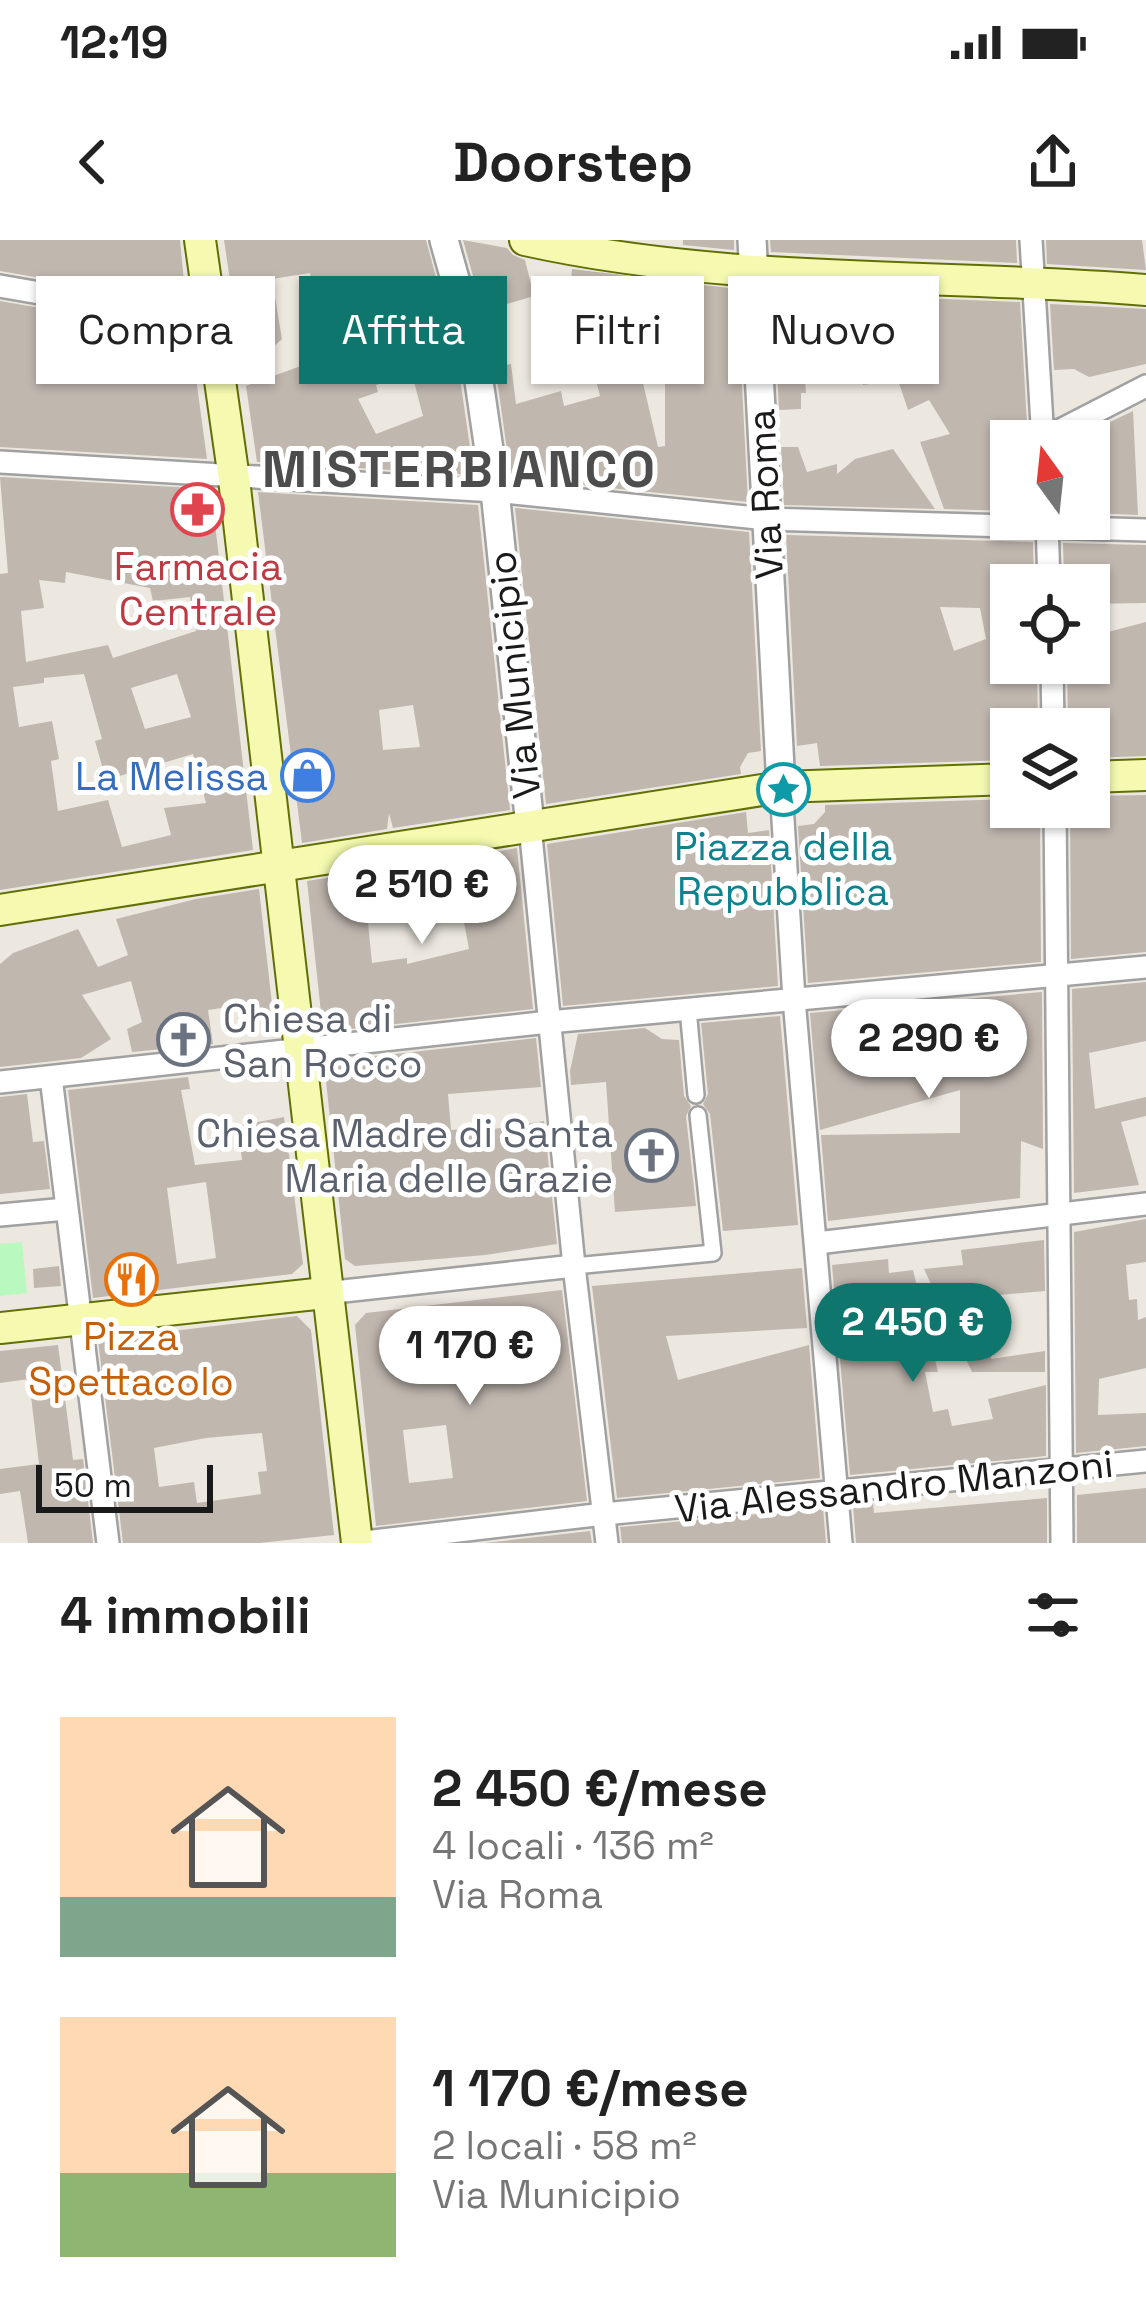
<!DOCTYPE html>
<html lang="it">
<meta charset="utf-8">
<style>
:root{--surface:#fff;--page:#f6f6f6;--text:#222;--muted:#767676;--accent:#0f766e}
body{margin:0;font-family:"Space Grotesk",sans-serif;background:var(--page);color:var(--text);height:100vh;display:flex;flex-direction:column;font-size:45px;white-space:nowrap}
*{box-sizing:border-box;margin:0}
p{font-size:39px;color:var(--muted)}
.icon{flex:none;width:66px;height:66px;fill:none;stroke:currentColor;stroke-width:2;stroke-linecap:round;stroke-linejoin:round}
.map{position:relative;height:1303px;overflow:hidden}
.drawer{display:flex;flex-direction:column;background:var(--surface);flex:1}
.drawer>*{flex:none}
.banner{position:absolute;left:36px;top:36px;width:1074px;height:108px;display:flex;gap:24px}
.needle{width:78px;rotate:345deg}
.tools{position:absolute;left:990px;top:180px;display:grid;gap:24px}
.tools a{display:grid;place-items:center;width:120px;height:120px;border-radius:0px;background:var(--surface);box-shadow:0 3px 9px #0004;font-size:60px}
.scale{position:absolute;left:36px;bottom:30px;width:177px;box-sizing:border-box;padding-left:12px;border:6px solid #1a1a1a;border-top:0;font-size:33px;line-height:42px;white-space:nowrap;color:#1a1a1a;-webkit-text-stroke:9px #fff;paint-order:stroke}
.price{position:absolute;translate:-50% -102px;padding:0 27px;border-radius:42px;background:#fff;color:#222;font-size:39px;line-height:78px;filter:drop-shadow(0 3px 6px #0008)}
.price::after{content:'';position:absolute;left:50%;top:72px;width:36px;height:27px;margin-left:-18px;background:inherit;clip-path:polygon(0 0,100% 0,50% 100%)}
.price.current{background:var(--accent);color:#fff}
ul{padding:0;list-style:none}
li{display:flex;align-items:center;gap:36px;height:300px;padding:0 60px}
li span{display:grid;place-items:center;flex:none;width:336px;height:240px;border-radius:0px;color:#555}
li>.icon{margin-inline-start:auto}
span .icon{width:144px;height:144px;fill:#fffc;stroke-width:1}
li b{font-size:51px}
h2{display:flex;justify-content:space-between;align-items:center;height:144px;padding:0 60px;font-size:51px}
.tag{padding:0 42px;border-radius:0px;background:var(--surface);box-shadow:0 3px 9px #0004;font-size:42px;line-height:108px}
.tag.current{background:var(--accent);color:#fff}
.status{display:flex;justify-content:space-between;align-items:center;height:84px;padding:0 60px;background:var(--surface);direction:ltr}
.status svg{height:33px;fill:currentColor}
header{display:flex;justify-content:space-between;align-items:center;height:156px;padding:0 60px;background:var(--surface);font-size:54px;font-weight:600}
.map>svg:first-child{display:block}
</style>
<div class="status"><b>12:19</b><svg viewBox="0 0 49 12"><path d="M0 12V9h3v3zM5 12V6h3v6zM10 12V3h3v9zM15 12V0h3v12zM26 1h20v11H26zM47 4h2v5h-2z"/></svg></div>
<header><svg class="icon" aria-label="back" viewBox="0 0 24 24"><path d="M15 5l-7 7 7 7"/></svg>Doorstep<svg class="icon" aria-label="share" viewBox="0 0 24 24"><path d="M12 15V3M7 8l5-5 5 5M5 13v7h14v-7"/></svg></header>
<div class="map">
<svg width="1146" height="1303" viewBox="0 0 1146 1303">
<rect width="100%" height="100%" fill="#ece8df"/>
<!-- park -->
<polygon fill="#b9f9bf" points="22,1002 27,1053 0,1056 0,1004"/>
<!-- building -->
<g fill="#c0b7af" fill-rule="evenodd">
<polygon points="0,0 180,0 186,63 0,31"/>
<path d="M224,0h202l30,111 18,124 -217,-13 -11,-76 74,-27 22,15 34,-9 -21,-74 -39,8 -6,-26 -38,6 10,60 -38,35zM412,134l11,42 -47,18 -18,-35 20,-7 -2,-7z"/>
<path d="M463,0l44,8 6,7 12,5 9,36 -34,10 2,10 -10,1 11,48 8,-1 5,40 45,-13 3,15 36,-10 -11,-43 -13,2 -1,-12 -15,2 -5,-21 23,-11 -7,-30 1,-14 165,20 11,213 -237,-24 -19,-134zM622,52l63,22 11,-1 4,55 -35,3v75l-7,1 -26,-111 -20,6 -3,-45h14z"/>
<polygon points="683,0 734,0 734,10 683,5"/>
<polygon points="770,0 1016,0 1017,23 771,12"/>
<polygon points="1046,0 1142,0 1146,30 1047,24"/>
<polygon points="773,52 1020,62 1028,201 1011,201 1011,271 944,269 920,202 950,194 929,160 908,170 898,140 863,145 862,118 804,124 806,153 801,153 801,169 779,170"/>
<polygon points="0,61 190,94 207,219 0,207"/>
<polygon points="1050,64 1146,69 1146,124 1089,137 1074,129 1054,130"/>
<polygon points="1133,171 1138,275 1089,273 1089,192"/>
<polygon points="781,207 798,207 807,232 837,224 837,234 855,219 893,209 935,269 784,265"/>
<path d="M0,237l211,12 42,361 -253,40v-316l8,-1zM66,332l84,16 3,13 37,-4 6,34 -83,27 -5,-13 -82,17 -5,-51 23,-3 -5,-28 26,3zM84,434l18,65 -7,2 11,39 87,-26 13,49 -42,5 7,27 -49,12 -14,-47 -50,11 -7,-50 8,-2 -7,-38 -33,6 -6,-40 31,-4v-5zM177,434l14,43 -46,12 -14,-41z"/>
<path d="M258,252l220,13 32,305 -117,18 -4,-15 -2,16 -85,14zM413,465l7,42 -37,3 -4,-40z"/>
<polygon points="515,268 749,292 761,511 748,513 740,527 741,534 546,564"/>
<path d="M786,295l247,7 1,43h-23v78h26l1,66h-27v31l-191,6 -3,-23 -20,3zM940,367l40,1 6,31 -32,12z"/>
<polygon points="1063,303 1146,305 1146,363 1089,364 1089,345 1080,345 1080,338 1064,337"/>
<polygon points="1146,382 1146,516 1089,518 1089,489 1068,489 1067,423 1089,423 1089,397"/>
<polygon points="1146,555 1146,712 1071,719 1070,567 1089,567 1089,556"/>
<polygon points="1011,559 1011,567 1040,567 1041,722 808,743 798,586 814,584 825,572 825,565"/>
<polygon points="746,572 748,593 769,590 778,746 563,766 547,604"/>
<polygon points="517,608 533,769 323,792 307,641 383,629 378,672 367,673 372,723 407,718 407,724 469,709 457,645 403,652 399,627"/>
<polygon points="259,649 273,773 249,775 248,764 208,770 213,804 132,812 127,789 142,782 131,741 82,755 111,799 81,818 0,827 0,724 13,713 78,689 98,727 128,715 116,679 196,659"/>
<polygon points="1146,742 1146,801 1089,813 1095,869 1146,857 1146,876 1121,882 1139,945 1074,953 1072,749"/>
<polygon points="1042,752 1043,909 1021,901 1020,958 828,981 821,895 960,893 960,850 820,890 810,773"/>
<polygon points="780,776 798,985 723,991 710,874 703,864 708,854 701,783"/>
<polygon points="645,788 662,799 679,800 684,856 691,866 686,876 696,966 615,972 606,842 571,845 570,831 578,794"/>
<polygon points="536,798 541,847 448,854 451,890 474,888 475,892 544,881 557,1004 485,1015 355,1026 345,1019 324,822"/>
<path d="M188,837l2,12 -9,1 14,75 47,-5 -4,-34 46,-9 19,147 -11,10 -199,24 -25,-208zM206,942l10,76 -39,6 -10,-76z"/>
<polygon points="27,854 33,902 44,901 50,949 0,954 0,857"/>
<polygon points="1146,979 1146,1022 1126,1025 1129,1060 1137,1059 1138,1080 1146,1077 1146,1128 1099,1139 1098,1175 1146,1173 1146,1206 1076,1213 1074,992"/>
<polygon points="1044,1000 1045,1051 999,1055 991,1119 1045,1111 1045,1132 972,1132 924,1029 963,1025 961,1010"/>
<polygon points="888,1019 889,1033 913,1030 938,1132 925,1132 933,1172 948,1169 952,1186 993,1179 988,1159 1046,1145 1046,1216 850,1235 832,1025"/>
<polygon points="59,1026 61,1046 34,1048 33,1029"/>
<polygon points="802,1028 807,1088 666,1096 678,1140 809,1105 820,1238 617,1258 592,1046"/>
<path d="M562,1050l25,211 -211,25 -21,-201 11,-12zM446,1185l7,53 -44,5 -6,-53z"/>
<path d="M297,1076l14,14 23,205 -75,8h-136l-25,-203zM262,1193l5,38 -9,1 3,22 -64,9 -3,-21 -35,5 -5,-39 52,-10z"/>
<polygon points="58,1105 73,1220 83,1219 93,1303 28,1303 20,1251 0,1254 0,1229 39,1224 29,1139 0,1143 0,1111"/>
<polygon points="1146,1248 1146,1303 1077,1303 1077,1255"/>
<polygon points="1047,1258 1047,1303 856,1303 853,1265 873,1263 874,1273"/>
<polygon points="823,1268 826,1303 622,1303 620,1287"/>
<polygon points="590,1291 592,1303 485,1303"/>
</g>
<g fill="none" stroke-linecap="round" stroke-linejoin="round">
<defs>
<g id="pedestrian">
<polyline points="688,769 696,855"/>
<polyline points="574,1026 713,1013 698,875"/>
</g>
<g id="minor">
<polyline points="1031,0 1043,201"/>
<polyline points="0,46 212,83"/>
<polyline points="1043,199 1146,146"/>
<polyline points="0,222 495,251 766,279 1146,290"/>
<polyline points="1047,280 1049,345"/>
<polyline points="1052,423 1053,489"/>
<polyline points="781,547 794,759 841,1303"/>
<polyline points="1055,567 1062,1303"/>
<polyline points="530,586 574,1026 607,1303"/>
<polyline points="51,837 108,1303"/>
<polyline points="0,842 549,782 1146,727"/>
<polyline points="0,975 66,969"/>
<polyline points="817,1003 1146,964"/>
<polyline points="325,1053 574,1026"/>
<polyline points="356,1303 604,1274 1146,1221"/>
</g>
<g id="tertiary">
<polyline points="444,0 474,107 495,251 530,586"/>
<polyline points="752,0 781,547"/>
</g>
<g id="secondary">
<polyline points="200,0 234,239 357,1303"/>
<path d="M525,0c203,45 415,33 621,50"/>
<polyline points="1089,537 1146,535"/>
<polyline points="0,670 781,547 1011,539"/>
<polyline points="0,1088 325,1053"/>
</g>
</defs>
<!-- pedestrian casing -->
<use href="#pedestrian" stroke="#a1a1a1" stroke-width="20"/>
<!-- minor casing -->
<use href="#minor" stroke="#a1a1a1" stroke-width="26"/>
<!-- tertiary casing -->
<use href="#tertiary" stroke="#a1a1a1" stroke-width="32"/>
<!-- secondary casing -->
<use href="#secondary" stroke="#626f04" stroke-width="34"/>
<!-- pedestrian -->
<use href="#pedestrian" stroke="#fff" stroke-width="15"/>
<!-- minor -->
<use href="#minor" stroke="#fff" stroke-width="21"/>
<!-- tertiary -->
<use href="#tertiary" stroke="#fff" stroke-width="27"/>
<!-- secondary -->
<use href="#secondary" stroke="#f5fab0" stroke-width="30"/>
</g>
<!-- icons -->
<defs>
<symbol id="pharmacy-ring" viewBox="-11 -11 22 22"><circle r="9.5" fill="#fff" stroke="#e0444e" stroke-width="1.5"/><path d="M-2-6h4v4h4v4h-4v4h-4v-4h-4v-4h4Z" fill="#e0444e"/></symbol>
<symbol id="shop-ring" viewBox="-11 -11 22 22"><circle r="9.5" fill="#fff" stroke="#3f7fe0" stroke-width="1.5"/><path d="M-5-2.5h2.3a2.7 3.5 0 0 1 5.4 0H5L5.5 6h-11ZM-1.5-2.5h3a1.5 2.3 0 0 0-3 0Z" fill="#3f7fe0"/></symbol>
<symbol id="sight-ring" viewBox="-11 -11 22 22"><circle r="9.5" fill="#fff" stroke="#0f9aa8" stroke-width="1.5"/><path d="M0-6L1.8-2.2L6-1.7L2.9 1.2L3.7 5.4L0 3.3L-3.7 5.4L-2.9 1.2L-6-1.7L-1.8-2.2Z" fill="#0f9aa8"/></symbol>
<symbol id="church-ring" viewBox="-11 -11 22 22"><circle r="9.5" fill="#fff" stroke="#6b7280" stroke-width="1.5"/><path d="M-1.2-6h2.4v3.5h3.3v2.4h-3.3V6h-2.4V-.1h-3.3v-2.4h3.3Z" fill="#6b7280"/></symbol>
<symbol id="restaurant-ring" viewBox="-11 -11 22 22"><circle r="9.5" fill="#fff" stroke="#e8710a" stroke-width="1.5"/><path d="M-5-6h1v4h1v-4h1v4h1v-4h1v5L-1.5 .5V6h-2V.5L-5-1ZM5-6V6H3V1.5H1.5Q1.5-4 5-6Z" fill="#e8710a"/></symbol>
</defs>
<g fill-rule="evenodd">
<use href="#pharmacy-ring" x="168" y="240" width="59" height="59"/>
<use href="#shop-ring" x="278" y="506" width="59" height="59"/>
<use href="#sight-ring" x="754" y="520" width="59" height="59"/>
<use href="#church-ring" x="154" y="770" width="59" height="59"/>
<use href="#church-ring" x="622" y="886" width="59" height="59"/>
<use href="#restaurant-ring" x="102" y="1010" width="59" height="59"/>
</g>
<g text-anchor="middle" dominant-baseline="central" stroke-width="10" stroke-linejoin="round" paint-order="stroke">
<!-- street labels -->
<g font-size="39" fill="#1a1a1a" stroke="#fff">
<text transform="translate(765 254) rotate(-93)">Via Roma</text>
<text transform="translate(514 435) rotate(-96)">Via Municipio</text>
<text transform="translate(894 1246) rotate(-6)">Via Alessandro Manzoni</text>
</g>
<!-- health labels -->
<g font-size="39" fill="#be3a42" stroke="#fff">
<text x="198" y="326">Farmacia<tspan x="198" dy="45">Centrale</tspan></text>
</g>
<!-- shop labels -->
<g font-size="39" fill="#366cbe" stroke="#fff" text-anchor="end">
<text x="268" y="536">La Melissa</text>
</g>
<!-- culture labels -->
<g font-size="39" fill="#0d838f" stroke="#fff">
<text x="783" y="606">Piazza della<tspan x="783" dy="45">Repubblica</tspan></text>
</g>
<!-- worship labels -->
<g font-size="39" fill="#5b616d" stroke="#fff" text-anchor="start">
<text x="223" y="778">Chiesa di<tspan x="223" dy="45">San Rocco</tspan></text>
<text x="613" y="893" text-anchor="end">Chiesa Madre di Santa<tspan x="613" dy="45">Maria delle Grazie</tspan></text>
</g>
<!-- food labels -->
<g font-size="39" fill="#c56008" stroke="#fff">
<text x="131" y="1096">Pizza<tspan x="131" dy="45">Spettacolo</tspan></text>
</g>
<!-- district labels -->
<g font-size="51" font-weight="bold" letter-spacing="3" fill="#4d4d4d" stroke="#fff">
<text x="460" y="229">MISTERBIANCO</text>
</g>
</g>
</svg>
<div class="tools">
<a><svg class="needle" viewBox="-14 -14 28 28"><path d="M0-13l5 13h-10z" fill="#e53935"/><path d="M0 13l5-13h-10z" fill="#767676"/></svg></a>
<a><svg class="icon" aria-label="locate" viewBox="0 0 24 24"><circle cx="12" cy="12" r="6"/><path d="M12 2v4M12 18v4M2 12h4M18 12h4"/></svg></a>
<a><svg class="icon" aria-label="layers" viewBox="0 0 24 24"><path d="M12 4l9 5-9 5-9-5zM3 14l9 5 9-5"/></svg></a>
</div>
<div class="scale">50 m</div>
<b class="price" style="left:422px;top:707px">2 510 €</b>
<b class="price" style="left:929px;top:861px">2 290 €</b>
<b class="price current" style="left:913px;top:1145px">2 450 €</b>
<b class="price" style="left:470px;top:1168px">1 170 €</b>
<div class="banner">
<a class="tag">Compra</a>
<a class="tag current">Affitta</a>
<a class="tag">Filtri</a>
<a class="tag">Nuovo</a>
</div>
</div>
<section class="drawer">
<h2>4 immobili<svg class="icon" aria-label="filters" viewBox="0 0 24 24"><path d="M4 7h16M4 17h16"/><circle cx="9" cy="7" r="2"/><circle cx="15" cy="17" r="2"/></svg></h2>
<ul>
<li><span style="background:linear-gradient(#ffd9b3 75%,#7fa58c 0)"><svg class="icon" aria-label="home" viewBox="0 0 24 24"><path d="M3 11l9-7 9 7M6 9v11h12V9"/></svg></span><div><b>2 450 €/mese</b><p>4 locali · 136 m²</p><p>Via Roma</p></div></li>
<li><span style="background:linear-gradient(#ffd9b3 65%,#8fb573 0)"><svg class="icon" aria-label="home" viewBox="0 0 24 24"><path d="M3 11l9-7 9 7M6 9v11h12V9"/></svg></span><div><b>1 170 €/mese</b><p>2 locali · 58 m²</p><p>Via Municipio</p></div></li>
</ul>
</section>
